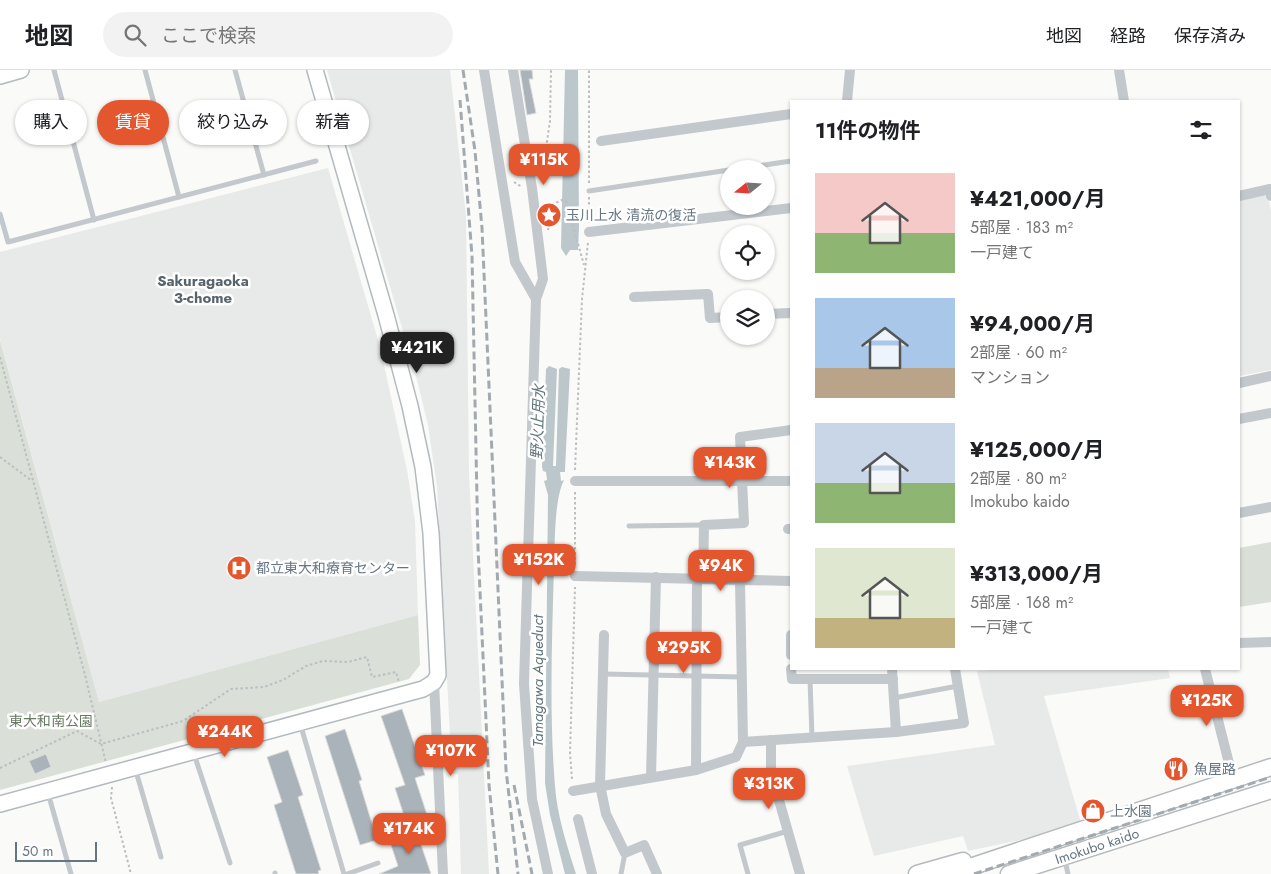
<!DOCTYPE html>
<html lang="ja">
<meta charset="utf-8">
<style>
:root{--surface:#fff;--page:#f2f2f2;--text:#202124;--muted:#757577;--line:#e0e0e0;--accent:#e4572e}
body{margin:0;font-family:Jost,"Noto Sans JP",sans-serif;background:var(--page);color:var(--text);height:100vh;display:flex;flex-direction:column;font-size:19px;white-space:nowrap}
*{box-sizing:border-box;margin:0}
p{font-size:16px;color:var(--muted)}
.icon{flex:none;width:28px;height:28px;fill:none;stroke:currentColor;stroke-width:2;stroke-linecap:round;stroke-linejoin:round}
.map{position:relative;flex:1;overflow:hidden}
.side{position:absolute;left:790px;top:30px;width:450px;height:570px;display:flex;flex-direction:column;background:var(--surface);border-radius:0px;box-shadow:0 1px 4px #0004}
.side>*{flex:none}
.banner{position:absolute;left:15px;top:30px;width:475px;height:45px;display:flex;gap:10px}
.needle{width:32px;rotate:252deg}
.tools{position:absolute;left:720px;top:90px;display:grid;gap:10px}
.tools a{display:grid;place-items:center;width:55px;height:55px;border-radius:50%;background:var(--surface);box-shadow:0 1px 4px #0004;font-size:25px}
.scale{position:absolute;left:15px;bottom:12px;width:82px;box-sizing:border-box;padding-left:5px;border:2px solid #657683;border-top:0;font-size:14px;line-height:18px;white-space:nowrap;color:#657683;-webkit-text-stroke:4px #fff;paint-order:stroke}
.price{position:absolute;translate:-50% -42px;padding:0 11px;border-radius:10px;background:var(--accent);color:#fff;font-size:16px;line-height:32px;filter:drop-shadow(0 1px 2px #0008)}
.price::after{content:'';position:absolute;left:50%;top:30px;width:15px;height:11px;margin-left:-8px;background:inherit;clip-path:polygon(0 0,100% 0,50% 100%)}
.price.on{background:#222;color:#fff}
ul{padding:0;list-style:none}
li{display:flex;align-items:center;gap:15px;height:125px;padding:0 25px}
li span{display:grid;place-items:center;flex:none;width:140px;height:100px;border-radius:0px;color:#555}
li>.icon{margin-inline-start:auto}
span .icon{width:60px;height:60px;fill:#fffc;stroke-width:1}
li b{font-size:21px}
h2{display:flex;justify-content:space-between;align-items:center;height:60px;padding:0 25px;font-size:21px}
.tag{padding:0 18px;border-radius:22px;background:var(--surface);box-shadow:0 1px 4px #0004;font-size:18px;line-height:45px}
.tag.on{background:var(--accent);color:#fff}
header{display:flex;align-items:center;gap:30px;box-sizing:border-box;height:70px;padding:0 25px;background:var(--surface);border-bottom:1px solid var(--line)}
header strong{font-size:24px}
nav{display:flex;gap:28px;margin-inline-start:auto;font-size:18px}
.search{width:350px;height:45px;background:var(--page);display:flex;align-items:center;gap:12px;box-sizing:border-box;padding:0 18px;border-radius:28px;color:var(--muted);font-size:19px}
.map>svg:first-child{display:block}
</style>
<header>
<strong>地図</strong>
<div class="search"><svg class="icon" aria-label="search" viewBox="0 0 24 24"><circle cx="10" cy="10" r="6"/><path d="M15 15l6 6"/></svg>ここで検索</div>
<nav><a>地図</a><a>経路</a><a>保存済み</a></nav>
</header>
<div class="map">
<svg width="1271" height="804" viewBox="0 0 1271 804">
<rect width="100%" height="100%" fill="#fafaf8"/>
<!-- built -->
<g fill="#e8e9e9">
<polygon points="327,0 450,0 466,146 469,404 489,804 461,804 458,704 452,704 437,417 428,355 416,306"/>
<polygon points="328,98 380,277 407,400 415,451 418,545 99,632 0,269 0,182"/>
<polygon points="1263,124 1268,128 1271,140 1271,300 1239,306 1239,129"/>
<polygon points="1007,599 1168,599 1170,608 1044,626 1081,753 1039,766 968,781 963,766 874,786 847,696 995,675 977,601"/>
</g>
<!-- green -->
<g fill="#dadfd7">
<polygon points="0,270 99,632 418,545 420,595 409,609 0,720"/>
<polygon points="1271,472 1271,532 1239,537 1239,478"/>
</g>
<!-- water -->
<g fill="#bbc7cb">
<polygon points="565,0 578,0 579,158 578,180 570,180 566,186 561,178"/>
<path d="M549,296l8,3 -4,97h3l3,-97 3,-2 8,2 -5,100v3h-5l1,9 3,-1c-10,20 -9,63 -10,86 -2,73 -5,147 1,220 2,29 12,60 21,88h-11l-15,-59 -5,-32 3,-288 -4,-14 3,-1 -1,-8 -3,-1 -1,-4 4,-98z"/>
</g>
<!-- building -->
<g fill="#aab3b9" stroke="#dcdcda">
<polygon points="520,0 532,0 533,9 529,9 536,43 527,45"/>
<polygon points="402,639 425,705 415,708 430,754 409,761 395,718 405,715 381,646"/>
<polygon points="345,659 362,710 359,711 377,770 360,775 325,666"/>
<polygon points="288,680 303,725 298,727 321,800 318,801 319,804 296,804 274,735 282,732 267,687"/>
<polygon points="46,684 51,697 35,704 29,691"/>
<polygon points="416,760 431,804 379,804 398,796 389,769"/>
</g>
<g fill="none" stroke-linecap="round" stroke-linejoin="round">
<defs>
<g id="secondary">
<polyline points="0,6 21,0"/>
<polyline points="0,734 423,619 434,612 438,605 431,463 423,397 410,336 386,245 315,0"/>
</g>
<g id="primary">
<polyline points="917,804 963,791"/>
<polyline points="949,804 1271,697"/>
<polyline points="1009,804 1271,720"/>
</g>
</defs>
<!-- secondary casing -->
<use href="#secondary" stroke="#b3babf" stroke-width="18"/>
<!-- primary casing -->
<use href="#primary" stroke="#b5babe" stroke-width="19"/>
<!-- path -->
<g stroke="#bbbfc2" stroke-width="2" stroke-dasharray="2.5 2.5" stroke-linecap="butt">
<polyline points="540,101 543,98 550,51 551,0"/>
<polyline points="514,112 522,117"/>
<polyline points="589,113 589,0"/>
<polyline points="589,127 589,153"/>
<polyline points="548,160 553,134 562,130 566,131 584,195"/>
<polyline points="0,287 85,605 106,693"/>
<polyline points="0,387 32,411"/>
<polyline points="575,400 582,229 588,172"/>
<polyline points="575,422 575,495"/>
<polyline points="0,698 77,661 101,674 183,651 231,619 264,617 283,610 306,596 323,591 348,592 367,587 372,607 396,602 399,612"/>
<polyline points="572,709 570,683 575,517"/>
<polyline points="112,717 111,728 131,804"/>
</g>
<!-- lane -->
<g stroke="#c3c8cc" stroke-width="5">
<polyline points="54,0 94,150"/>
<polyline points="145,0 179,127"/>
<polyline points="235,0 264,105"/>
<polyline points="738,99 791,91"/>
<polyline points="589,121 729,100"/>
<polyline points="0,144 8,172 316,91"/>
<polyline points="629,456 704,455"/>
<polyline points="604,604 741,607"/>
<polyline points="810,610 812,667"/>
<polyline points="894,628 958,616"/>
<polyline points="300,653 344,804"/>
<polyline points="194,684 230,793"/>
<polyline points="135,698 161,787"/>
<polyline points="48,723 71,804"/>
<polyline points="1065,790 1068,804"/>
<polyline points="275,803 275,804"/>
<polyline points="347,804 378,793"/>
<polyline points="621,804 625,783"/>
<polyline points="748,804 740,775 788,761"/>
</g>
<!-- street -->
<g stroke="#c3c8cc" stroke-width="10">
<polyline points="484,0 515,192 536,229 524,614 532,729 548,804"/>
<polyline points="513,0 532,118 543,209 536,229"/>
<polyline points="1119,0 1124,31"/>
<polyline points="847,31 850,0"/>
<polyline points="601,71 791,44"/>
<polyline points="1239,126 1270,119 1271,126"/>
<polyline points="589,162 791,138"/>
<polyline points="634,227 708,224 710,248 729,247"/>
<polyline points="766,244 791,243"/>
<polyline points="1239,313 1271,306"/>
<polyline points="1239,349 1271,343"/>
<polyline points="575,411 791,411"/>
<polyline points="1239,443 1271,437"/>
<polyline points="788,459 791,459"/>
<polyline points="575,506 791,511"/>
<polyline points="703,509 704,455 744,453 740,367 791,360"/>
<polyline points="604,565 600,715 606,744 625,783 644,775 657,804"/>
<polyline points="791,565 791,585"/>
<polyline points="1239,573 1271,572"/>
<polyline points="791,599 792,609 893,609"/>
<polyline points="892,599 896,662"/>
<polyline points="1205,599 1233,709"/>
<polyline points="434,612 443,804"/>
<polyline points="771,670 771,702 800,804"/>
<polyline points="743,672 896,662 964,653 955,599"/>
<polyline points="696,700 697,509"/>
<polyline points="651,707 656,507"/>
<polyline points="573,721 696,700 736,687 743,672 740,511"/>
<polyline points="578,749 592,804"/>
</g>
<!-- secondary -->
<use href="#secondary" stroke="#fff" stroke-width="15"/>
<!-- primary -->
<use href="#primary" stroke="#fff" stroke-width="16"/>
<!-- rail -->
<g stroke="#a2aab0" stroke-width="3" stroke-dasharray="8 4" stroke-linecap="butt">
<polyline points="463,0 475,81 482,158 506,700 518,804"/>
<polyline points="460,30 472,186 478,478 489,715 498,804"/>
<polyline points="514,715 532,804"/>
<polyline points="974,804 1271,707"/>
</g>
</g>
<!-- icons -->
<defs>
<symbol id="sight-disc" viewBox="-11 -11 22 22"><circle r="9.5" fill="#e4572e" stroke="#fff"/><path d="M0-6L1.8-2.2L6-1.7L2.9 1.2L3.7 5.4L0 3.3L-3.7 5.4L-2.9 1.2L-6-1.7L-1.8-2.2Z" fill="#fff"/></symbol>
<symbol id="hospital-disc" viewBox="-11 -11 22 22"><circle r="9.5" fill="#e4572e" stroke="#fff"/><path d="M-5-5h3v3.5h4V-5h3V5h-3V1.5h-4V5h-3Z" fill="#fff"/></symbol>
<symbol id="restaurant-disc" viewBox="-11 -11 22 22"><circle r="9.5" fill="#e4572e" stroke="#fff"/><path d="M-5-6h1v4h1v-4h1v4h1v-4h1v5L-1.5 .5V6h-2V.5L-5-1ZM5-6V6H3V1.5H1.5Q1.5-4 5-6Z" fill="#fff"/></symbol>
<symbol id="shop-disc" viewBox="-11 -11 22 22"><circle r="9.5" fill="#e4572e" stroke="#fff"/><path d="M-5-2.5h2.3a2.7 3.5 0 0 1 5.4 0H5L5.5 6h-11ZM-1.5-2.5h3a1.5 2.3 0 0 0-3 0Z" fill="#fff"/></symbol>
</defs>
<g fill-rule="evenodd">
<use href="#sight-disc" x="535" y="131" width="28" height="28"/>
<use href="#hospital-disc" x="225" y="484" width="28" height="28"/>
<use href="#restaurant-disc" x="1162" y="685" width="28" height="28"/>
<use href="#shop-disc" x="1079" y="727" width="28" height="28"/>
</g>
<g text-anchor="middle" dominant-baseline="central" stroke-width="5" stroke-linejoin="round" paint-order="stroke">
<!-- poi labels -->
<g font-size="14" fill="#657683" stroke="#fff" text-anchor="start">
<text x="566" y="145">玉川上水 清流の復活</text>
<text x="256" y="498">都立東大和療育センター</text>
<text x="1194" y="699">魚屋路</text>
<text x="1110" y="741">上水園</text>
</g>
<!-- park labels -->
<g font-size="14" fill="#687a64" stroke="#fff">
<text x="51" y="651">東大和南公園</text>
</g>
<!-- street labels -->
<g font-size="14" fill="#657683" stroke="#fff">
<text transform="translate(1097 776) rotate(-18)">Imokubo kaido</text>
</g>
<!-- neighbourhood labels -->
<g font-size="15" font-weight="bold" fill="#57646e" stroke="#fff">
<text x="203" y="211">Sakuragaoka<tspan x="203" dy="17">3-chome</tspan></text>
</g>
<!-- water labels -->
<g font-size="15" font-style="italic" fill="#60757c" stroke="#fff">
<text transform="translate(538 352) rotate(-88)">野火止用水</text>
<text transform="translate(538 611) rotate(-90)">Tamagawa Aqueduct</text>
</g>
</g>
</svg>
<div class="tools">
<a><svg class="needle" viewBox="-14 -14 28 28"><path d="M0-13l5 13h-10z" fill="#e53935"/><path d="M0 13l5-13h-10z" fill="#757577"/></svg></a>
<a><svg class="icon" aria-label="locate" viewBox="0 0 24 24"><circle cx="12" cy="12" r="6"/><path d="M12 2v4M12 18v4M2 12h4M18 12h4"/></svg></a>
<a><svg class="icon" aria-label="layers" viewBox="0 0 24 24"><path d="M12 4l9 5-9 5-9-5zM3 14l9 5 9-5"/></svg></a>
</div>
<div class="scale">50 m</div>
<b class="price" style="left:544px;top:116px">¥115K</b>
<b class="price on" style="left:417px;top:304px">¥421K</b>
<b class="price" style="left:730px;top:419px">¥143K</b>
<b class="price" style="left:539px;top:516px">¥152K</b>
<b class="price" style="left:721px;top:522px">¥94K</b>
<b class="price" style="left:684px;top:604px">¥295K</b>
<b class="price" style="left:1207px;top:657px">¥125K</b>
<b class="price" style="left:225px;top:688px">¥244K</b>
<b class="price" style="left:451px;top:707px">¥107K</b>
<b class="price" style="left:769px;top:740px">¥313K</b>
<b class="price" style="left:409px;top:785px">¥174K</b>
<div class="banner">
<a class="tag">購入</a>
<a class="tag on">賃貸</a>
<a class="tag">絞り込み</a>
<a class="tag">新着</a>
</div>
<section class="side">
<h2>11件の物件<svg class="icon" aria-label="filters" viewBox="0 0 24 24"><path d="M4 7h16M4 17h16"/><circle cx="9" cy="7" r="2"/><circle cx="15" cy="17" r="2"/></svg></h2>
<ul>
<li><span style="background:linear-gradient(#f6c9c9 60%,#8fb573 0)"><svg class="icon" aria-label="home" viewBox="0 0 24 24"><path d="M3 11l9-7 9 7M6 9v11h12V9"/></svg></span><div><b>¥421,000/月</b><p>5部屋 · 183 m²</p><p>一戸建て</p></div></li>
<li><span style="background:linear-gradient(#a9c7e8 70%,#b9a48a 0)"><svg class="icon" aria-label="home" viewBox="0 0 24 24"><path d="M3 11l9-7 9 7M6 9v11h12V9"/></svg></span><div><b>¥94,000/月</b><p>2部屋 · 60 m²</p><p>マンション</p></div></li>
<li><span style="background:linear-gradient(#c9d6e8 60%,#8fb573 0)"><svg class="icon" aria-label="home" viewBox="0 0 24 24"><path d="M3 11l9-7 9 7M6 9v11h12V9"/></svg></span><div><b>¥125,000/月</b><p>2部屋 · 80 m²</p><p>Imokubo kaido</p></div></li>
<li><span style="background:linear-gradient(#dfe7d0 70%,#c2b280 0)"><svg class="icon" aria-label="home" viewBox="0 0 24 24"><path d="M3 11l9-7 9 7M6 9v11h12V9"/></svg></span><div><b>¥313,000/月</b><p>5部屋 · 168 m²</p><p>一戸建て</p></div></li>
</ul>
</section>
</div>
